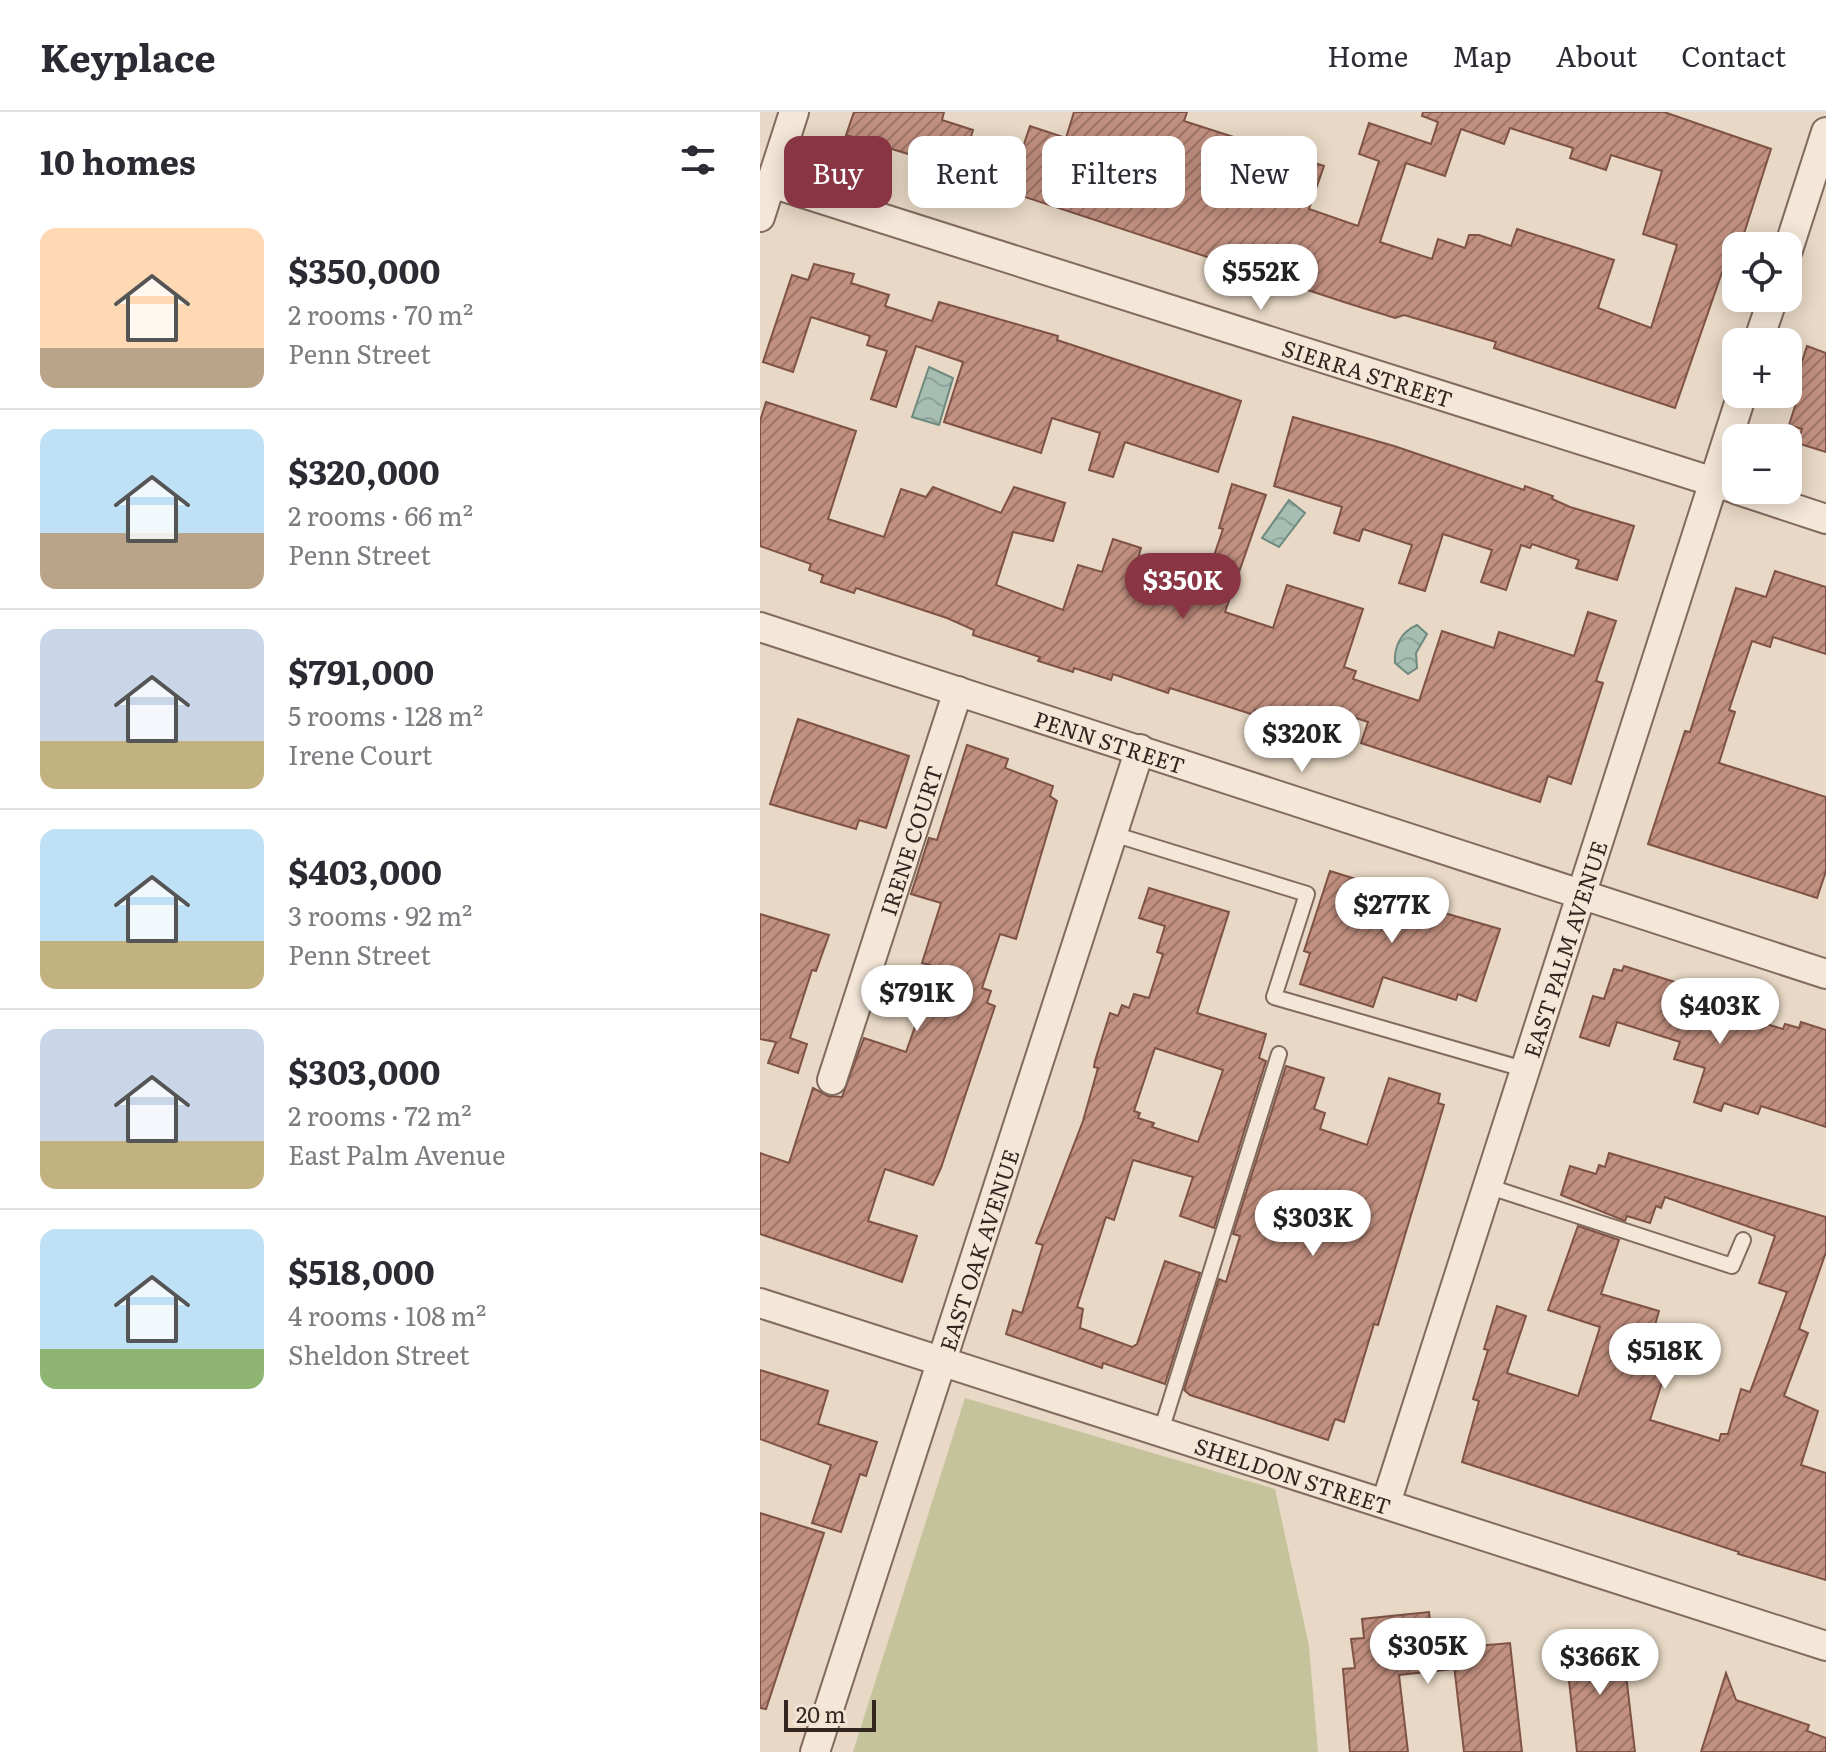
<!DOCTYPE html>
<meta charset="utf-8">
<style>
:root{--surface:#fff;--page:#f7f7f7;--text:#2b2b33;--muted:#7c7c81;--line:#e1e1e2;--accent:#893543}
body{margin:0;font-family:Literata,serif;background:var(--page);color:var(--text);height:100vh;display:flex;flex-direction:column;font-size:30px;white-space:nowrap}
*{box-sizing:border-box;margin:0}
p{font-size:26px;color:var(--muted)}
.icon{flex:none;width:44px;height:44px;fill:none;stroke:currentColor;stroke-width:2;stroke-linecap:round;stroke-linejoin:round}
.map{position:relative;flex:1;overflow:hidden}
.side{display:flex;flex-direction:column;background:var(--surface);width:760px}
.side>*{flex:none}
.guide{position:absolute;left:24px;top:24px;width:760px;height:72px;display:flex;gap:16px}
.fabs{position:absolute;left:962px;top:120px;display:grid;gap:16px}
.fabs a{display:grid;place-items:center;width:80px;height:80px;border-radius:16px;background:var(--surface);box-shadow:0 4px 20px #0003;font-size:40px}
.scale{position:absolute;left:24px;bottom:20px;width:92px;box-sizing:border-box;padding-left:8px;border:4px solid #332620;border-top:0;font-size:22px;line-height:28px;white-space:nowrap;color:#332620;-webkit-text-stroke:6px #f1e4d4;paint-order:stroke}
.price{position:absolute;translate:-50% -68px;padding:0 18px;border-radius:28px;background:#fff;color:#222;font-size:26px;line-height:52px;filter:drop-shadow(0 2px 4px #0008)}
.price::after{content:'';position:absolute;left:50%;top:48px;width:24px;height:18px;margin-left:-12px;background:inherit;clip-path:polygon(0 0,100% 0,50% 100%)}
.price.on{background:var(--accent);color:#fff}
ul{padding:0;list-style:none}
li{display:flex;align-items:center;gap:24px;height:200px;padding:0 40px}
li+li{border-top:2px solid var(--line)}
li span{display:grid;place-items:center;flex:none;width:224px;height:160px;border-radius:16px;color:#555}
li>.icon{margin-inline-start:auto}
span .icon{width:96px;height:96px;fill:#fffc;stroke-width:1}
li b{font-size:34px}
h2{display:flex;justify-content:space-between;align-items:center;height:96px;padding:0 40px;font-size:34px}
.chip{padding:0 28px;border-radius:16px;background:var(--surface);box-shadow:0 4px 20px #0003;font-size:28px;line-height:72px}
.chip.on{background:var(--accent);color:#fff}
header{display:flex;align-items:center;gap:48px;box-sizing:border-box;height:112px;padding:0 40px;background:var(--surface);border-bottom:2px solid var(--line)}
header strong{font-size:38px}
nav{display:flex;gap:44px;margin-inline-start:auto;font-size:28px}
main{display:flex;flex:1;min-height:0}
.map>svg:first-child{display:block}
</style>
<header>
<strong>Keyplace</strong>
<nav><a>Home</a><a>Map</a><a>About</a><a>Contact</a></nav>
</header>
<main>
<section class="side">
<h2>10 homes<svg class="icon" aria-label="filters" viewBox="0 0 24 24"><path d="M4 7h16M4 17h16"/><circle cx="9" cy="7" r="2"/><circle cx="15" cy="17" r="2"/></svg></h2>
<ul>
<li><span style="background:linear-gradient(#ffd9b3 75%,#b9a48a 0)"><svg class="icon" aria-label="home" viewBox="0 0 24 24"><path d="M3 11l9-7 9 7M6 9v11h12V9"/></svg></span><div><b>$350,000</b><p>2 rooms · 70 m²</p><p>Penn Street</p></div></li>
<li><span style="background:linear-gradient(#bfe0f5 65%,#b9a48a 0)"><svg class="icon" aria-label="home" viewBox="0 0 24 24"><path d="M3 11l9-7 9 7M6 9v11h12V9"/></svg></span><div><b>$320,000</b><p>2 rooms · 66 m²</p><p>Penn Street</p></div></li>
<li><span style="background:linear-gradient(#c9d6e8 70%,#c2b280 0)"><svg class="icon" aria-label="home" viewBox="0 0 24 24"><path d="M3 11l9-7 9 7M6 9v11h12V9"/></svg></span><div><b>$791,000</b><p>5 rooms · 128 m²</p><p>Irene Court</p></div></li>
<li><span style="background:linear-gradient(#bfe0f5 70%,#c2b280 0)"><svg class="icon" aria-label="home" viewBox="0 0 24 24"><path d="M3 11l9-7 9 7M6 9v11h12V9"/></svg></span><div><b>$403,000</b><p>3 rooms · 92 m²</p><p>Penn Street</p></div></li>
<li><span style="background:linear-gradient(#c9d6e8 70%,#c2b280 0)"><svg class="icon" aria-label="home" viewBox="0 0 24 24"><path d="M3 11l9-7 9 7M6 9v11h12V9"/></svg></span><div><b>$303,000</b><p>2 rooms · 72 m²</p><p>East Palm Avenue</p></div></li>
<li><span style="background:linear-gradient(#bfe0f5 75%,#8fb573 0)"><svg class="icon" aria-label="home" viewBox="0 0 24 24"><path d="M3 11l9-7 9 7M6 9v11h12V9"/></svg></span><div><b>$518,000</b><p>4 rooms · 108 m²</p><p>Sheldon Street</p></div></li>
</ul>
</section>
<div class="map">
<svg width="1066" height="1640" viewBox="0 0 1066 1640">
<defs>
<pattern id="water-waves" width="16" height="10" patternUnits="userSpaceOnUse" patternTransform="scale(2)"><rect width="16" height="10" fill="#a6bdb2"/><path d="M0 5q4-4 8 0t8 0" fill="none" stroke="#8fa299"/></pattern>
<pattern id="building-hatch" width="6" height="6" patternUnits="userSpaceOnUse" patternTransform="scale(2)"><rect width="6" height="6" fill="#c29080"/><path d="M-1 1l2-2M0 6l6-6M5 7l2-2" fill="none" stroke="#9e7568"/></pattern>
</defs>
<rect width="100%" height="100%" fill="#e8d8c5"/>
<!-- green -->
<polygon fill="#c5c39b" points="205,1286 515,1377 549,1534 558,1640 93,1640"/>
<!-- water -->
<g fill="url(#water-waves)" stroke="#6e8a7e" stroke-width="2">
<polygon points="169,255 193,266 179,313 152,305"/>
<polygon points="529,388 545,401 519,435 502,426"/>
<path d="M657,513l10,9 -11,19 1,15 -9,6 -13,-11c-1,-17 6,-31 22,-38z"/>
</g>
<!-- building -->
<g fill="url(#building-hatch)" stroke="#7e5346" stroke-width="2" fill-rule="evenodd">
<path d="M94,0h90l-2,8 31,10 -3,10 50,16 10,-30 36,12 8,-26h113l-3,9 68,22 -10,31 47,16 10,-32 25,8 -15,43 49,17 21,-65 -20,-7 10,-31 62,21 7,-22 -16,-6 1,-4h241l107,37 -31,97h-4v11l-8,-2 -53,153 -181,-60 2,-6 -92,-27 -9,3 -48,-15 -407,-134 1,-5 -95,-29zM750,16l63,20 -3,10 36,12 5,-15 51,16 -19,63 34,11 -26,83 -53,-20 16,-48 -37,-12 -60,-19 -6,17 -32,-11h-10l-4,13 -27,-9 -6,20 -52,-17 26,-79 39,13 16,-47 43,15z"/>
<polygon points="54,152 94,162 91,171 129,183 125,194 172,209 179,190 298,224 297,228 481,289 458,360 365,330 353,365 329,358 340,321 292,306 281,341 184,310 203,250 156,234 136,295 111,287 127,239 107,233 110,224 51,205 33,260 3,250 32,163 48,168"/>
<polygon points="1047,234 1066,241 1066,340 1037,331 1042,317 1029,313 1036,291 1029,289"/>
<polygon points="6,290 96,319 68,407 124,425 141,377 166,385 173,375 241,401 254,375 305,391 293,429 253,420 236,473 303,498 318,453 342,460 353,427 381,436 376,454 443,476 463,417 459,416 472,372 506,383 465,500 513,516 527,473 603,497 584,555 596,559 593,567 659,589 682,519 734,536 739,520 814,544 828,500 856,509 836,569 843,571 811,672 788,664 780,690 601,631 608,610 562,595 560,600 554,598 548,615 495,598 494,603 410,576 408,581 353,562 351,568 314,556 313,560 278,549 280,545 213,523 214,518 187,506 96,476 94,481 61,470 63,463 49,458 51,452 0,434 0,309"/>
<polygon points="533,305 634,334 764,378 765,374 793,384 792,387 810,395 874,414 857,468 816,456 819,448 772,432 770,436 761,433 746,478 721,470 732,438 683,422 665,479 639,471 652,433 603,417 599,429 574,421 582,395 514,374"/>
<polygon points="1015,459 1066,475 1066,542 1013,525 1010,535 992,529 969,598 975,600 959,651 1066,685 1066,759 1057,786 888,732 925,619 930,620 976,476 1006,485"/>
<polygon points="38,607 149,644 126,716 99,708 96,717 10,692"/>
<polygon points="207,633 248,647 245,656 293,674 290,684 297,689 256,827 240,822 222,876 231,879 227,891 235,894 181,1056 173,1073 125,1057 108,1109 157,1124 142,1170 0,1122 0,1041 29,1051 53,976 68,984 82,985 104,926 146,940 163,892 157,890 170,853 162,851 181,791 151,782 169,726 177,728"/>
<polygon points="570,759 631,778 660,794 740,817 716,889 698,882 696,888 623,865 613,895 540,872 550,841 544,839"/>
<path d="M389,776l80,24 -32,101 69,21 -7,24 7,3 -52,167 -34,-12 13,-39 -60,-17 -19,60 -8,-3 -29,90 6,2 -3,19 52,19 5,-3 28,-83 35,12 -35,111 -62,-21 -1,5 -96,-34 7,-24 9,3 21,-68 -7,-2 47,-122 15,-53 -4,-1 1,-6 15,-48 8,3 4,-11 7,3 5,-14 15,4 14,-44 -6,-2 8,-26 -26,-8zM395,936l68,22 -25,72 -46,-15 2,-4 -16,-5 2,-5 -6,-2z"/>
<polygon points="0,802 69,823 56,859 52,858 30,926 47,932 38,961 8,951 16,930 0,927"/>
<polygon points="864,854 953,882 948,898 1002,916 1003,911 1023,917 1025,912 1039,916 1041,910 1066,918 1066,1015 1001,994 998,1002 964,991 961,999 934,990 945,956 914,947 920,930 857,910 849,934 820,925 833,884 844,887 854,857 862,859"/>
<polygon points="526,954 564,966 554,997 565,1001 560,1017 607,1033 629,966 680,982 678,991 684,993 618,1213 614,1212 584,1310 575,1307 568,1328 430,1283 424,1278 459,1167 466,1170 480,1124 473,1122"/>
<polygon points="849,1041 1066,1105 1066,1140 1039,1217 1048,1221 1024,1284 1058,1299 1041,1353 1066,1361 1066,1468 978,1442 979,1440 702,1350 719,1289 713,1287 728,1238 724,1237 737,1194 766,1204 747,1261 818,1284 840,1215 788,1198 818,1114 859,1128 841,1182 899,1199 886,1245 908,1252 890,1308 959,1329 961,1322 968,1322 981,1277 990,1280 1027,1180 999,1171 1015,1124 905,1085 901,1096 896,1094 890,1111 867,1104 865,1109 801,1083 810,1054 836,1062 839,1053 845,1055"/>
<polygon points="0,1258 68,1279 58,1312 117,1330 106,1364 100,1362 81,1420 52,1411 71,1353 0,1327"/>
<polygon points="0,1401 64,1421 6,1597 0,1596"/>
<polygon points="669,1500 671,1519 691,1517 693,1536 750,1531 762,1640 704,1640 694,1553 695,1557 639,1563 648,1640 590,1640 583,1557 595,1556 591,1527 604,1526 602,1507"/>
<polygon points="862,1528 875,1640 817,1640 805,1533"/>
<polygon points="966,1561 976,1588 1049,1613 1047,1619 1066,1626 1066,1640 941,1640"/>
</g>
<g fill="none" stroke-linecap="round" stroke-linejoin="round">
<defs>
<g id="lane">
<polyline points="353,722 547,782 514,885 767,958"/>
<polyline points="730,1075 972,1154 983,1128"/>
<polyline points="401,1319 519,942"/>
</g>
<g id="street">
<path id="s1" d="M11,71l965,306"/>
<polyline points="0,105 34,0"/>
<polyline points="1028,138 1066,20"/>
<polyline points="998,230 1013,186"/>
<polyline points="978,378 1066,407"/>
<path id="s2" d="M0,515l1066,347"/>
<path id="s3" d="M72,968l126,-389"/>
<path id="s4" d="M0,1191l1066,343"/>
<path id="s5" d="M626,1391l356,-1109"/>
<path id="s6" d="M55,1640l325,-1003"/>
</g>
</defs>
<!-- lane casing -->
<use href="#lane" stroke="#816b5e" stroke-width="18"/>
<!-- street casing -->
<use href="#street" stroke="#816b5e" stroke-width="32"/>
<!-- lane -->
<use href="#lane" stroke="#f4e7d8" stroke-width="14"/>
<!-- street -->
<use href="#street" stroke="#f4e7d8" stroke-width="28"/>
</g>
<g text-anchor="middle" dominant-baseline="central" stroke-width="8" stroke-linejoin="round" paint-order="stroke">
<!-- street labels -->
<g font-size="22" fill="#332620" stroke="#f1e4d4">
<text stroke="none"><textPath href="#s1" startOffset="626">SIERRA STREET</textPath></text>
<text stroke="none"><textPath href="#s2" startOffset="368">PENN STREET</textPath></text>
<text stroke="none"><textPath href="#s3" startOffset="252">IRENE COURT</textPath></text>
<text stroke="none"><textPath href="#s5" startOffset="582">EAST PALM AVENUE</textPath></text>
<text stroke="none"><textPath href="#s6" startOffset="528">EAST OAK AVENUE</textPath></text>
<text stroke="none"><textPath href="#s4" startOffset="560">SHELDON STREET</textPath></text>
</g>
</g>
</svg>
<div class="fabs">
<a><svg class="icon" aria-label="locate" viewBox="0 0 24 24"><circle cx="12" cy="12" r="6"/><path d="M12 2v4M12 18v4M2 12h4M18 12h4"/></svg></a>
<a>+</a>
<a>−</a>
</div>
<div class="scale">20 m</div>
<b class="price" style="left:501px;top:200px">$552K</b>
<b class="price on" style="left:423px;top:509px">$350K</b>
<b class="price" style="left:542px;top:662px">$320K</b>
<b class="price" style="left:632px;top:833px">$277K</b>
<b class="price" style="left:157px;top:921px">$791K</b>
<b class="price" style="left:960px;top:934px">$403K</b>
<b class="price" style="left:553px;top:1146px">$303K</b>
<b class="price" style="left:905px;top:1279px">$518K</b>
<b class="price" style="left:668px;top:1574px">$305K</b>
<b class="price" style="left:840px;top:1585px">$366K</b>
<div class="guide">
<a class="chip on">Buy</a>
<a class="chip">Rent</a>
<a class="chip">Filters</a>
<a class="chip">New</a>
</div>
</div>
</main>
